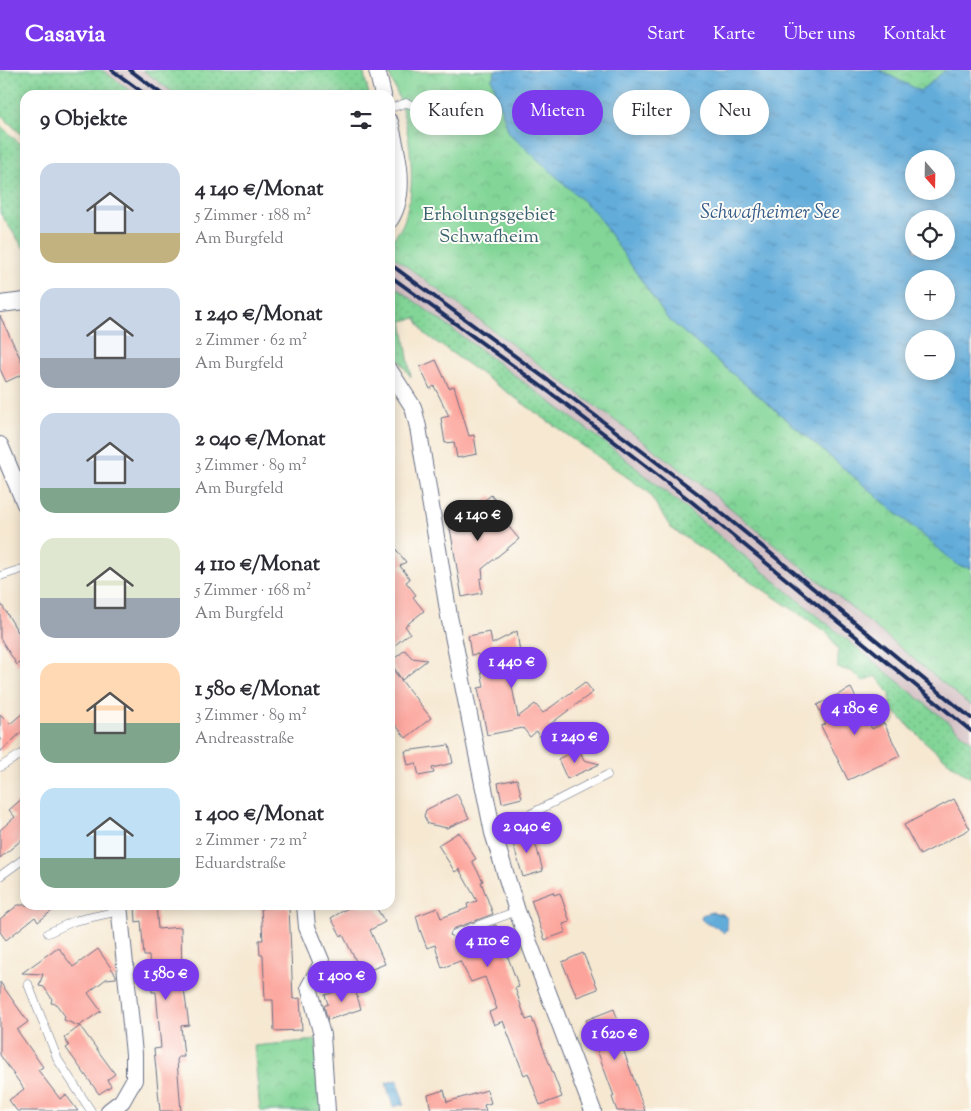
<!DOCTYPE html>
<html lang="de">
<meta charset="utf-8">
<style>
:root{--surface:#fff;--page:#f2f2f3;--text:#2b2b33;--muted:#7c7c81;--accent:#7c3aed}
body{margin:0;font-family:"Sorts Mill Goudy",serif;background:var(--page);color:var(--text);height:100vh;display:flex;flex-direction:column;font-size:19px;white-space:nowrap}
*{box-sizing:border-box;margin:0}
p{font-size:16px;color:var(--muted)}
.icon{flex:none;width:28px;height:28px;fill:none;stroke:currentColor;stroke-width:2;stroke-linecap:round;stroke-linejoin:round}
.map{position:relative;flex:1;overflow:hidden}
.sheet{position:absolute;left:20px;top:20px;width:375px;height:820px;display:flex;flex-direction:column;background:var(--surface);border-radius:15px;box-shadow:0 2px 12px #0003}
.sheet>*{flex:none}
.guide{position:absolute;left:410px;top:20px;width:475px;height:45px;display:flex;gap:10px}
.needle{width:32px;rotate:160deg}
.controls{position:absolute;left:905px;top:80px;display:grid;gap:10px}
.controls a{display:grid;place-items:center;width:50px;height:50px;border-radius:50%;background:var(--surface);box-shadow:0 2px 12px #0003;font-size:25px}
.price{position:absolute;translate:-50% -42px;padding:0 11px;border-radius:18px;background:var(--accent);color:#fff;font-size:16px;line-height:32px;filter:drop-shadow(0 1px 2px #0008)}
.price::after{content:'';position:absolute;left:50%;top:30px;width:15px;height:11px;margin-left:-8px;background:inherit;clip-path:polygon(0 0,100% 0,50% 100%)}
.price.on{background:#222;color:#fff}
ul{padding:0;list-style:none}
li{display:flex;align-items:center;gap:15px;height:125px;padding:0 20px}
li span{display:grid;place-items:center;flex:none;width:140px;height:100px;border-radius:15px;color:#555}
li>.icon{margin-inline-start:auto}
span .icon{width:60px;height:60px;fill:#fffc;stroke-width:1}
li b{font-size:21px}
h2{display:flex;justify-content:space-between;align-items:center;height:60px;padding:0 20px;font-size:21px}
.chip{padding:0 18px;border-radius:22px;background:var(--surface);box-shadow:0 2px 12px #0003;font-size:18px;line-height:45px}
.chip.on{background:var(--accent);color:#fff}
header{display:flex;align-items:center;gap:30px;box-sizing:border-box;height:70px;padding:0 25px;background:var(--accent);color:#fff}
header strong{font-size:24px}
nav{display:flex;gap:28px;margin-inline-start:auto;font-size:18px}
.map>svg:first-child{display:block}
</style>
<header>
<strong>Casavia</strong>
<nav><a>Start</a><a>Karte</a><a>Über uns</a><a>Kontakt</a></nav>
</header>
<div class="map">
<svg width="971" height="1041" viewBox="0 0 971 1041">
<defs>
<pattern id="grass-dots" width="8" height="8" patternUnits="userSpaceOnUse" patternTransform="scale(1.25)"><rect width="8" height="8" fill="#82d597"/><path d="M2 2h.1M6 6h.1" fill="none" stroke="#70b785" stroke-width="1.8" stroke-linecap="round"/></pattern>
<pattern id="park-crowns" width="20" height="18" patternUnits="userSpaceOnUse" patternTransform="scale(1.25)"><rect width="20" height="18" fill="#82d597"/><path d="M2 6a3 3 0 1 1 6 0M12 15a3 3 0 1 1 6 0" fill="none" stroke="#70b785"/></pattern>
<pattern id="water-ripples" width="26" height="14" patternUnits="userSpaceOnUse" patternTransform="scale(1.25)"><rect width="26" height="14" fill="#62acda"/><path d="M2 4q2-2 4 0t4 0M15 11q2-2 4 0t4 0" fill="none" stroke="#508cb4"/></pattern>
</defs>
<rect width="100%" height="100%" fill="#fdfcf7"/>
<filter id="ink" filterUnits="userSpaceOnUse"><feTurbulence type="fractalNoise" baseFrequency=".02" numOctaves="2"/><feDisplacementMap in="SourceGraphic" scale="10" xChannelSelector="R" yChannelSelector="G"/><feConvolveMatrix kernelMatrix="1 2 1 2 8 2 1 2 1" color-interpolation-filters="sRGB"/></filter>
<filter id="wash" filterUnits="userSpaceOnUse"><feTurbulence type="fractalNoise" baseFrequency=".0096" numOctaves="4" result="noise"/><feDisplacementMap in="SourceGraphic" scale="20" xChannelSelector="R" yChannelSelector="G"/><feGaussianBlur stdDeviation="1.12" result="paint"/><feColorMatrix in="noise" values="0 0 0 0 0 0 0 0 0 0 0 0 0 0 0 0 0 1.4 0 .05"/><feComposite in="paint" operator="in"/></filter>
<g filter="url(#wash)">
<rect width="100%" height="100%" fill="#f6e8d1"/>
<!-- railway -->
<g fill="#d2bec2">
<polygon points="102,0 143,0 176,25 136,25"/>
<polygon points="396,189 706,418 971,636 971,671 607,374 390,213 390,198"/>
</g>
<!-- grass -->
<g fill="url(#grass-dots)" stroke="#4e827a">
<polygon points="0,0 102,0 136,25 25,25 25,68 0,44"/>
<polygon points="143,0 363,0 369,25 176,25"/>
<polygon points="0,55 25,79 25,180 0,143"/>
<path d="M390,213l217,161 364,297v37c-30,-20 -56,-45 -81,-71v-13l-14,-18 -13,5 -12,-10 -13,-3v-18l-10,-17 -157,-105 -23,-36 -223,-158 -9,-16 -14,3 9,56 -21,-30z"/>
</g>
<!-- park -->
<g fill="url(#park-crowns)" stroke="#4e827a">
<path d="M388,0l32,2 76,-2 -4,9 17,54 86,79 72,106 292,248 12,2v138l-265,-218 -316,-234c0,-17 6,-16 13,-30 3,-7 5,-19 7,-26 4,-30 -1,-67 -10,-96 -3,-11 -9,-20 -12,-32z"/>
<polygon points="879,0 946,0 920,21"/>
<polygon points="316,970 323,1041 260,1041 254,976"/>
</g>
<!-- water -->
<g fill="url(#water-ripples)" stroke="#3e6e9c" fill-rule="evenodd">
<path d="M496,0h383l41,21 26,-21h25v498l-12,-2 -292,-248 -72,-106 -86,-79 -17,-54zM914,89h32v32h-32zM914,149h32v32h-32zM914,209h32v32h-32zM914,269h32v32h-32z"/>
<path d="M712,842l11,2 4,4v13l-3,2c-8,-9 -16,-6 -23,-14l1,-4z"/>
<polygon points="397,1010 404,1034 393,1037 386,1013"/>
</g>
<g id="blocks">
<!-- building -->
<g fill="#fca49b">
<polygon points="0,246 25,298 25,303 6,312 0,299"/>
<polygon points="436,290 449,318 454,316 469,366 474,365 477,384 457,388 454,372 445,373 441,348 449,346 434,316 430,319 420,297"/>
<polygon points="491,425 499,435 494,439 519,469 482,499 483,508 480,509 482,523 462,527 447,441 478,436"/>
<polygon points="390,472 406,492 400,496 410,509 406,512 416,525 413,527 424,541 405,556 410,563 390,579"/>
<polygon points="0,532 18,562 25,557 25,590 17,595 0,568"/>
<polygon points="517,561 522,598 510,606 518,647 535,634 543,643 585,612 593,622 549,655 552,658 540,667 537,661 530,667 523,658 487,665 478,618 484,617 478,584 471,585 468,566 490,562 492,574"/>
<polygon points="405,580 412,588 427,590 402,610 390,592"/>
<polygon points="390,596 431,648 406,668 390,648"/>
<polygon points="851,618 872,659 884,653 900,686 848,710 821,656 826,654 817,635"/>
<polygon points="25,641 25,659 0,682 0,644 10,654"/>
<polygon points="449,675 453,693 432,698 434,703 419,706 416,693 408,695 405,681"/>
<polygon points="579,679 584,690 600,694 567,709 558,689"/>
<polygon points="517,709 522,728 502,733 498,713"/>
<polygon points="457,724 469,748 447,758 428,754 424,746 426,740"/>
<polygon points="25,726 25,767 0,788 0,760 15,747 9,740"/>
<polygon points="954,729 970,759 920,785 904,755"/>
<polygon points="532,761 543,801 523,807 511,767"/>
<polygon points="459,762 476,789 472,791 483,811 481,812 493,844 453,859 450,865 457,869 496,855 519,917 515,918 526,950 532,948 562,1027 540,1035 528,1003 524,1005 503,951 494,955 489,942 497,939 485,907 471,912 460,891 442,898 435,875 427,878 420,860 416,846 437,838 441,848 468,838 467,834 477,831 459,799 455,802 438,775"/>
<polygon points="553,822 554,825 560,823 570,852 563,854 566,862 545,870 531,830"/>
<polygon points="18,835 59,835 38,852 35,847 6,870 0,862 0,849"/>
<polygon points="135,835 156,835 158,859 181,857 182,905 189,955 181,956 184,987 178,987 177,991 181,1041 160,1041 154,979 161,978 156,922 152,922 149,886 144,886 141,851 136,852"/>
<polygon points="353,835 377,839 385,852 370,860 385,894 362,903 343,865 341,866 331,848"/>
<polygon points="289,837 293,929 300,928 302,960 274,961 273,930 265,930 263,885 260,885 259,870 263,870 261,838"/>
<polygon points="58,877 73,897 98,879 116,905 116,908 106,909 88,923 101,941 79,956 64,950 65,946 56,934 51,933 52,929 44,917 39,916 43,904 22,903"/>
<polygon points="583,883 598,919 577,927 562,892"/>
<polygon points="0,912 28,952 17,960 43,997 38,1000 60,1029 66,1025 78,1041 17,1041 9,1030 24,1019 0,985"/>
<polygon points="354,916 361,939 328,950 324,936 328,934 325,925"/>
<polygon points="614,939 628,977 623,979 645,1041 617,1041 612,1027 614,1026 586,950"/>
<polygon points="80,956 115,1004 107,1010 111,1016 99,1024 66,978 69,976 64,968"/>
<polygon points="444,1020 447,1032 487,1020 491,1033 484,1035 486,1041 431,1041 428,1025"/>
</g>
</g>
</g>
<g filter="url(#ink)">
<use href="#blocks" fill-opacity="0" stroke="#687086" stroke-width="1"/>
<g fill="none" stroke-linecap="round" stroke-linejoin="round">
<defs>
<g id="lane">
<polyline points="390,38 406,33 416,36"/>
<polyline points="0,506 25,498"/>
<polyline points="0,697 25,682"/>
<polyline points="493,763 607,705"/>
<polyline points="0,806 25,788"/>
<polyline points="48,863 74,851 119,841"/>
<polyline points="455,864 517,841"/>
<polyline points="28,914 58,990 91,1041"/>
</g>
<g id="street">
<polyline points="377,0 383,25"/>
<path d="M390,52c7,30 18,70 0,98"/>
<polyline points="0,234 25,231"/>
<polyline points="390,301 413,337 418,357 449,546 493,763 517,841 593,1041"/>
<polyline points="0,375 25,434"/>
<polyline points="305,835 307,857 322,893 309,917 322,965 327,1041"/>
<polyline points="109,1041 122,1031 134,1010 134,984 119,835"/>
</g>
</defs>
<!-- lane casing -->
<use href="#lane" stroke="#687086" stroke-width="9"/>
<!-- street casing -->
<use href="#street" stroke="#687086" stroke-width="18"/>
<!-- lane -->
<use href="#lane" stroke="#fff" stroke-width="8"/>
<!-- street -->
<use href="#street" stroke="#fff" stroke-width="16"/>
<!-- rail -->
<g stroke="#1b2f5e" stroke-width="4">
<polyline points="112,0 146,25"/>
<polyline points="130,0 163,25"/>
<polyline points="390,194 572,328 697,423 971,648"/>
<polyline points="390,206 567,335 692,432 971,661"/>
</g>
</g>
</g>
<g text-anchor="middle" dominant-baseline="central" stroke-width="4" stroke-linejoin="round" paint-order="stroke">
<!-- park labels -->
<g font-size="19" fill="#3a616f" stroke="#fdfcf7">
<text x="489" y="145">Erholungsgebiet<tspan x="489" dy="22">Schwafheim</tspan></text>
</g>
<!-- water labels -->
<g font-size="20" font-style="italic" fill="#345b89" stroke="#fdfcf7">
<text x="770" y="143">Schwafheimer See</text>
</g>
</g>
</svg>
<div class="controls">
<a><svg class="needle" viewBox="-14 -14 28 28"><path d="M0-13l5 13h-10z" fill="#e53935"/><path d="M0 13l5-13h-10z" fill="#7c7c81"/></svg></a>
<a><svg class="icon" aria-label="locate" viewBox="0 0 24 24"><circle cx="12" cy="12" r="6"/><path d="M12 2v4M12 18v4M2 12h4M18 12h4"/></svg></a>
<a>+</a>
<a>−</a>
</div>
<b class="price on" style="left:478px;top:472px">4 140 €</b>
<b class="price" style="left:512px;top:619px">1 440 €</b>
<b class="price" style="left:855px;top:666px">4 180 €</b>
<b class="price" style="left:575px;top:694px">1 240 €</b>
<b class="price" style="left:527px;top:784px">2 040 €</b>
<b class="price" style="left:488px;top:898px">4 110 €</b>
<b class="price" style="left:166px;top:931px">1 580 €</b>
<b class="price" style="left:342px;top:933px">1 400 €</b>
<b class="price" style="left:615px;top:991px">1 620 €</b>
<div class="guide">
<a class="chip">Kaufen</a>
<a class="chip on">Mieten</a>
<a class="chip">Filter</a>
<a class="chip">Neu</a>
</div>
<section class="sheet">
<h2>9 Objekte<svg class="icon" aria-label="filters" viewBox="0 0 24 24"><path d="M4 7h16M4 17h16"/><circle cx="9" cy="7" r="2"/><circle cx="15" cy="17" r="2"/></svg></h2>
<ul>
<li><span style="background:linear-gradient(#c9d6e8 70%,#c2b280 0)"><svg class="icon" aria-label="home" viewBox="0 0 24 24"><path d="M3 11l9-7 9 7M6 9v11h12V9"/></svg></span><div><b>4 140 €/Monat</b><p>5 Zimmer · 188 m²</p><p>Am Burgfeld</p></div></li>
<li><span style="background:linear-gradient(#c9d6e8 70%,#9aa5b1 0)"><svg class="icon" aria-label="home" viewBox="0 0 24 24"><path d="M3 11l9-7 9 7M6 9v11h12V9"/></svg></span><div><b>1 240 €/Monat</b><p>2 Zimmer · 62 m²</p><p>Am Burgfeld</p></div></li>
<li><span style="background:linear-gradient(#c9d6e8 75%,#7fa58c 0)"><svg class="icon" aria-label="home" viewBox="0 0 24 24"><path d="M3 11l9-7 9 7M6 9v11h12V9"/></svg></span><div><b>2 040 €/Monat</b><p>3 Zimmer · 89 m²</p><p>Am Burgfeld</p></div></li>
<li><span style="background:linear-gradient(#dfe7d0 60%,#9aa5b1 0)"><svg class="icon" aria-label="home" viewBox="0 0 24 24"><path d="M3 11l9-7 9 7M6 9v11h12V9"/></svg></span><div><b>4 110 €/Monat</b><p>5 Zimmer · 168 m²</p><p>Am Burgfeld</p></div></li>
<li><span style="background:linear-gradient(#ffd9b3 60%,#7fa58c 0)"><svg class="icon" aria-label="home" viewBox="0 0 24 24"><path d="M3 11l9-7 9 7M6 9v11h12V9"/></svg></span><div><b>1 580 €/Monat</b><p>3 Zimmer · 89 m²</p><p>Andreasstraße</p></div></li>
<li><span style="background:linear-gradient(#bfe0f5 70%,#7fa58c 0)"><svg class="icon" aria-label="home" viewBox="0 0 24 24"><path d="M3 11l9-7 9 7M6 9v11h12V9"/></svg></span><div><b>1 400 €/Monat</b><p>2 Zimmer · 72 m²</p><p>Eduardstraße</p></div></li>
</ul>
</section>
</div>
